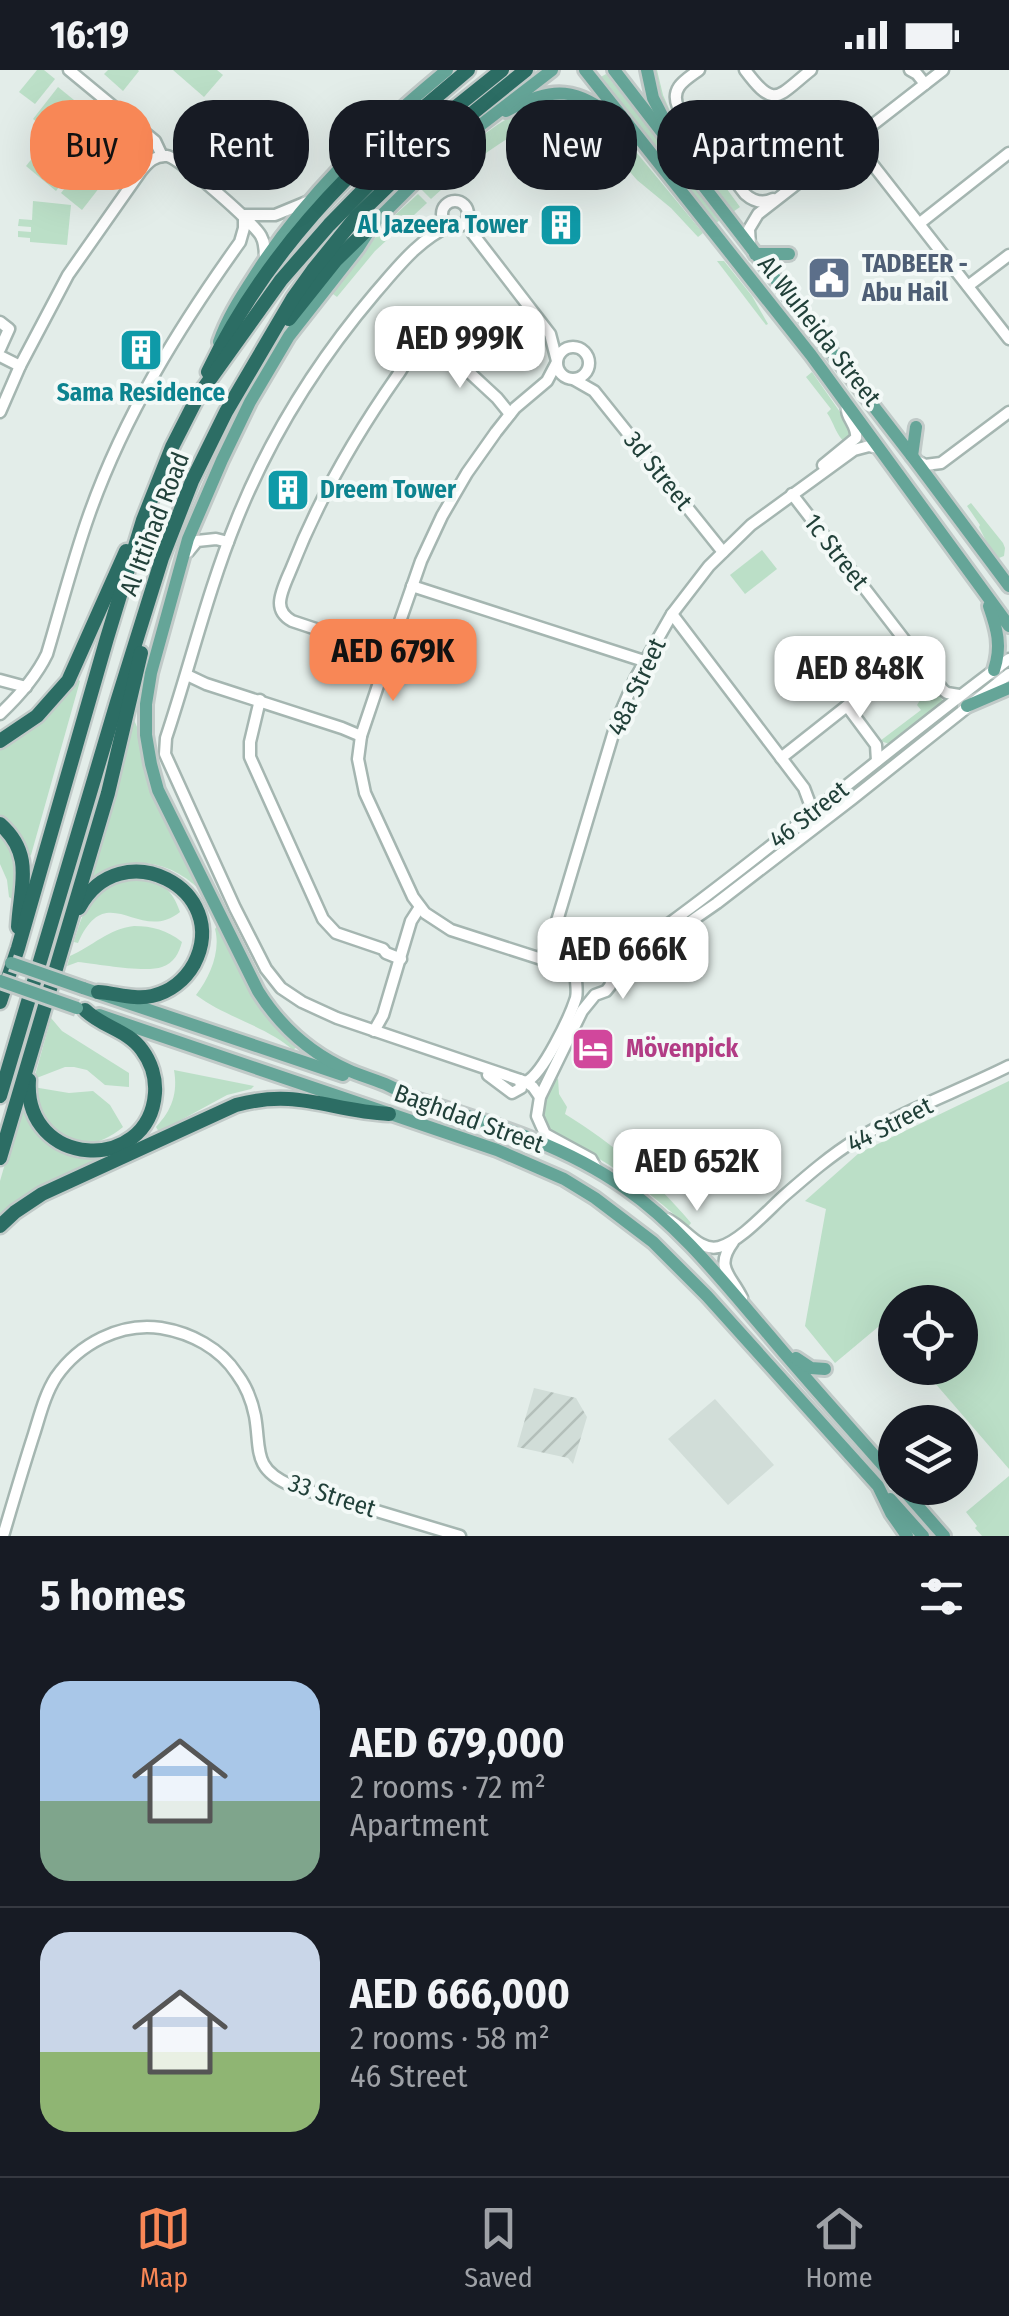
<!DOCTYPE html>
<meta charset="utf-8">
<style>
:root{--surface:#171b24;--page:#20242c;--text:#f1f3f6;--muted:#9ea1a6;--line:#363941;--accent:#f88756}
body{margin:0;font-family:"Fira Sans Condensed",sans-serif;background:var(--page);color:var(--text);height:100vh;display:flex;flex-direction:column;font-size:38px;white-space:nowrap}
*{box-sizing:border-box;margin:0}
p{font-size:32px;color:var(--muted)}
.icon{flex:none;width:55px;height:55px;fill:none;stroke:currentColor;stroke-width:2;stroke-linecap:round;stroke-linejoin:round}
.map{position:relative;height:1466px;overflow:hidden}
.side{display:flex;flex-direction:column;background:var(--surface);flex:1}
.side>*{flex:none}
.banner{position:absolute;left:30px;top:30px;width:950px;height:90px;display:flex;gap:20px}
.fabs{position:absolute;left:878px;top:1215px;display:grid;gap:20px}
.fabs a{display:grid;place-items:center;width:100px;height:100px;border-radius:50%;background:var(--surface);box-shadow:0 10px 40px #0002;font-size:50px}
.price{position:absolute;translate:-50% -85px;padding:0 22px;border-radius:20px;background:#fff;color:#222;font-size:32px;line-height:65px;filter:drop-shadow(0 2px 5px #0008)}
.price::after{content:'';position:absolute;left:50%;top:60px;width:30px;height:22px;margin-left:-15px;background:inherit;clip-path:polygon(0 0,100% 0,50% 100%)}
.price.selected{background:var(--accent);color:#111}
ul{padding:0;list-style:none}
li{display:flex;align-items:center;gap:30px;height:250px;padding:0 40px}
li+li{border-top:2px solid var(--line)}
li span{display:grid;place-items:center;flex:none;width:280px;height:200px;border-radius:30px;color:#555}
li>.icon{margin-inline-start:auto}
span .icon{width:120px;height:120px;fill:#fffc;stroke-width:1}
li b{font-size:42px}
h2{display:flex;justify-content:space-between;align-items:center;height:120px;padding:0 40px;font-size:42px}
.pill{padding:0 35px;border-radius:40px;background:var(--surface);box-shadow:0 10px 40px #0002;font-size:35px;line-height:90px}
.pill.selected{background:var(--accent);color:#111}
.status{display:flex;justify-content:space-between;align-items:center;height:70px;padding:0 50px;background:var(--surface);direction:ltr}
.status svg{height:28px;fill:currentColor}
.tab-bar{display:flex;justify-content:space-around;align-items:center;height:140px;border-top:2px solid var(--line);background:var(--surface);font-size:28px;color:var(--muted)}
.tab-bar a{display:grid;justify-items:center;gap:5px}
.tab-bar .selected{color:var(--accent)}
.map>svg:first-child{display:block}
</style>
<div class="status"><b>16:19</b><svg viewBox="0 0 49 12"><path d="M0 12V9h3v3zM5 12V6h3v6zM10 12V3h3v9zM15 12V0h3v12zM26 1h20v11H26zM47 4h2v5h-2z"/></svg></div>
<div class="map">
<svg width="1009" height="1466" viewBox="0 0 1009 1466">
<defs>
<pattern id="industrial-furrows" width="10" height="10" patternUnits="userSpaceOnUse" patternTransform="scale(2.5)"><rect width="10" height="10" fill="#d1ddd8"/><path d="M-1 1l2-2M0 10L10 0M9 11l2-2" fill="none" stroke="#b3bfba"/></pattern>
</defs>
<rect width="100%" height="100%" fill="#e3ede9"/>
<!-- built -->
<polygon fill="#d1ddd8" points="715,1329 774,1395 728,1435 668,1369"/>
<!-- industrial -->
<polygon fill="url(#industrial-furrows)" points="534,1318 576,1328 587,1347 573,1394 568,1388 517,1377"/>
<!-- grass -->
<g fill="#bbdfc7">
<polygon points="37,0 44,0 55,9 35,34 19,22"/>
<polygon points="108,0 138,0 139,1 123,21 104,4"/>
<polygon points="173,0 217,0 223,5 204,27"/>
<polygon points="650,0 657,0 663,25 670,41 740,137 730,144 665,46"/>
<polygon points="606,4 720,150 715,154 599,8"/>
<polygon points="58,17 74,30 49,61 33,49"/>
<polygon points="562,28 588,35 580,51 555,47 555,31 561,31"/>
<path d="M550,31l2,16c-43,14 -88,52 -121,82l-9,-9c38,-35 76,-77 128,-89z"/>
<polygon points="79,34 95,47 69,78 53,65"/>
<polygon points="594,38 622,65 703,163 698,167 671,138 637,110 605,73 585,53"/>
<polygon points="102,47 136,75 114,102 81,74"/>
<polygon points="191,60 206,72 213,73 214,79 228,79 212,99 181,73"/>
<polygon points="46,71 75,96 56,121 26,96"/>
<polygon points="90,87 110,104 82,140 61,123"/>
<polygon points="418,124 427,133 375,181 337,227 329,221 395,145"/>
<polygon points="33,131 71,135 67,175 30,172 30,168 18,167 18,161 31,162 31,157 18,156 19,149 32,150"/>
<polygon points="717,191 724,191 752,226 768,254 766,255"/>
<path d="M812,302l42,60v5l-9,5c-8,-5 -12,-21 -18,-29l4,-4 -25,-32z"/>
<polygon points="971,433 1003,473 1005,478 1004,486 999,488 988,475 979,457 980,455 967,436"/>
<polygon points="762,480 777,499 745,524 730,505"/>
<polygon points="914,590 944,632 893,675 880,671 921,640 917,635 922,627 917,615 919,613 907,596"/>
<path d="M77,609l3,2 -49,174 -3,2 -10,-23 -18,-18v-68c31,-19 57,-39 77,-69z"/>
<path d="M133,649c9,12 12,50 19,68 14,35 33,68 49,101l-1,2c-25,-24 -57,-35 -90,-21 -8,3 -14,8 -21,12l20,-67z"/>
<path d="M0,763c19,19 16,39 15,64l-3,2 -3,-2 -2,-17 -7,-16z"/>
<path d="M140,806c22,8 32,12 40,36 -41,33 -73,-35 -102,31l-4,-1c13,-43 19,-56 66,-66z"/>
<path d="M218,855l53,93 26,29 -4,3c-25,-23 -68,-33 -97,-55 14,-18 25,-44 19,-66z"/>
<path d="M134,856c18,0 33,4 48,16 -3,11 -8,21 -20,25 -17,6 -64,-3 -84,-5l-11,4 3,-10c23,-10 38,-27 64,-30z"/>
<polygon points="51,948 62,961 129,1003 129,1017 105,1015 87,1000 74,997 65,997 34,1009"/>
<path d="M174,1000l80,16 -3,3 -24,6 -68,37 -3,-5c16,-17 22,-34 18,-57z"/>
<path d="M558,1008l1,16 8,13 -2,7c49,30 89,65 126,109l-3,4c-34,-31 -68,-58 -108,-79 -10,-5 -28,-10 -34,-20 -11,-17 1,-37 12,-50z"/>
<polygon points="1009,1011 1009,1399 922,1298 960,1298 960,1232 895,1232 895,1265 884,1252 835,1293 805,1256 826,1139 805,1131 859,1083"/>
<path d="M33,1017l36,6 24,-2 17,14 13,22c-27,23 -58,23 -80,-8 -6,-8 -7,-22 -10,-32z"/>
<path d="M22,1035l3,1c15,39 39,50 78,50l1,3 -104,58v-36z"/>
<polygon points="1009,1406 1009,1466 982,1466 975,1458 977,1456 966,1442"/>
</g>
<g fill="none" stroke-linecap="round" stroke-linejoin="round">
<defs>
<g id="minor">
<polyline points="69,0 155,71 162,86"/>
<path d="M699,0c-14,10 -29,18 -21,37l67,87c9,8 18,10 28,5"/>
<path d="M745,0c30,40 32,27 66,0"/>
<polyline points="910,0 917,4 925,14"/>
<polyline points="856,67 866,86 1009,269"/>
<circle cx="455" cy="144" r="13"/>
<polyline points="243,145 275,145 309,131"/>
<polyline points="468,147 473,164 550,264 557,291"/>
<polyline points="920,153 1009,83"/>
<path d="M450,156c-30,12 -53,42 -74,66 -57,67 -106,145 -139,227 -29,71 -47,147 -71,219l-1,16 70,154 31,61 15,19 21,14 35,16 189,64 7,5 7,10"/>
<polyline points="750,176 749,159 758,144 943,0"/>
<polyline points="968,216 1009,185"/>
<polyline points="0,252 9,259 0,279"/>
<circle cx="573" cy="293" r="16"/>
<polyline points="0,286 20,296"/>
<polyline points="557,292 547,311 515,338 496,362 467,403 442,446 421,491 390,580 361,666 358,689 365,723 413,827 425,843 451,860 557,894 571,895 582,891"/>
<polyline points="573,309 594,321 723,482"/>
<path d="M0,342l20,-46 48,-91 73,-104c7,-9 14,-16 26,-15 12,1 88,68 94,80 4,7 4,15 4,23"/>
<polyline points="915,390 925,395 941,393 1009,342"/>
<path d="M823,395l33,-27c2,-14 -12,-20 -9,-35"/>
<polyline points="792,424 943,620 947,623 959,625"/>
<polyline points="188,482 197,471 216,469 228,472"/>
<polyline points="412,516 644,591"/>
<polyline points="672,544 804,718 810,734 809,746"/>
<path d="M390,580l-13,-4 -7,1 -78,-26c-7,-4 -12,-9 -12,-18 0,-11 8,-26 12,-36 27,-69 63,-131 105,-191 7,-9 13,-25 24,-30 8,-4 15,-1 22,2l54,50 13,16"/>
<polyline points="187,605 206,614 342,658 361,666"/>
<polyline points="0,610 26,617"/>
<polyline points="260,630 250,672 250,687 323,849 336,863 383,879 386,883 401,889"/>
<polyline points="847,636 876,675 877,691"/>
<path d="M0,644c19,-18 36,-37 47,-60 14,-47 26,-94 42,-139 35,-99 90,-188 151,-273l4,-14v-9"/>
<polyline points="781,688 914,583"/>
<polyline points="542,889 547,874 551,871 617,651 635,609 672,544 709,496 751,455 854,380 869,376 879,378"/>
<polyline points="374,961 383,945 411,851 420,837"/>
<polyline points="488,1005 512,1023 521,1018 520,1010"/>
<path d="M526,1012c17,-8 44,-65 50,-84 3,-12 -5,-26 5,-36 8,-7 14,-3 22,-3 20,-2 51,-25 67,-36 116,-85 224,-179 339,-264"/>
<polyline points="597,1100 591,1089 545,1064 537,1046 540,1027 582,941 595,925 606,921 610,916 613,905 623,893 658,874 717,833 852,729 1009,604"/>
<path d="M667,1149c18,8 31,33 52,28 21,-5 49,-37 66,-52 23,-20 46,-40 72,-56 48,-29 102,-48 152,-73"/>
<path d="M733,1172c-19,26 -2,33 9,56"/>
<path d="M3,1466c10,-34 20,-68 31,-102 6,-19 11,-40 22,-57 23,-33 64,-55 105,-49 30,5 59,20 76,46 9,12 15,27 18,42 6,34 -3,52 35,69l170,51"/>
</g>
<g id="major">
<polyline points="585,0 811,285 1009,556"/>
<polyline points="614,0 915,390 1009,516"/>
<polyline points="647,0 653,28 672,65"/>
<path d="M506,41c47,-26 72,-24 113,11"/>
<polyline points="755,184 789,184"/>
<path d="M219,272c8,-23 20,-42 33,-62 51,-82 121,-149 195,-210"/>
<polyline points="912,386 916,357"/>
<path d="M989,536c8,23 13,40 5,64"/>
<polyline points="967,636 1009,618"/>
<polyline points="83,918 343,1005"/>
<polyline points="99,945 497,1080 564,1109 595,1128 653,1172 707,1226 878,1416 891,1443 907,1466"/>
<path d="M400,1024c76,25 159,47 225,94 56,39 100,96 144,147 41,49 84,96 126,144"/>
<path d="M407,1026c-17,-13 -39,-17 -59,-26 -38,-17 -68,-44 -90,-79l-100,-201 -7,-26 -5,-29v-31l5,-31 37,-134 34,-79 28,-58 39,-66 69,-88 16,-25 69,-69 109,-84"/>
<polyline points="796,1288 811,1298 825,1299"/>
<polyline points="902,1418 944,1466"/>
<polyline points="890,1429 923,1466"/>
</g>
<g id="highway">
<polyline points="289,249 336,190 374,153"/>
<path d="M208,302c34,-71 84,-138 139,-194 38,-39 80,-73 121,-108"/>
<polyline points="0,671 37,646 68,611 126,481"/>
<path d="M0,754c35,31 20,62 18,103"/>
<path d="M79,838c41,-77 154,-19 115,56 -9,16 -24,28 -42,32 -18,4 -36,-3 -54,-4"/>
<polyline points="0,932 18,878 107,568 143,450 172,377 198,326 281,210 329,155 382,101 441,49 502,0"/>
<path d="M29,1010c-6,88 120,95 126,13 1,-15 -4,-31 -13,-43 -14,-20 -40,-23 -57,-40"/>
<polyline points="0,1026 117,632 162,488 192,411 226,342 293,228 313,200 356,147 418,87 526,0"/>
<polyline points="0,1088 108,723 141,583"/>
<path d="M0,1156l15,-14 27,-18 194,-89c62,-17 94,6 153,9"/>
</g>
</defs>
<!-- minor casing -->
<use href="#minor" stroke="#a5b6b1" stroke-width="15"/>
<!-- major casing -->
<use href="#major" stroke="#c1cac8" stroke-width="18"/>
<!-- highway casing -->
<use href="#highway" stroke="#c1cac8" stroke-width="19"/>
<!-- minor -->
<use href="#minor" stroke="#fff" stroke-width="10"/>
<!-- major -->
<use href="#major" stroke="#65a598" stroke-width="12"/>
<!-- highway -->
<use href="#highway" stroke="#2c6d64" stroke-width="14"/>
<defs>
<g id="major-bridge">
<polyline points="11,893 83,918"/>
<polyline points="0,911 77,938"/>
</g>
</defs>
<!-- major-bridge casing -->
<use href="#major-bridge" stroke="#c1cac8" stroke-width="18" stroke-linecap="butt"/>
<!-- major-bridge -->
<use href="#major-bridge" stroke="#65a598" stroke-width="12"/>
</g>
<!-- icons -->
<defs>
<symbol id="building-square" viewBox="-11 -11 22 22"><rect x="-9" y="-9" width="18" height="18" rx="4" fill="#0f9aa8" stroke="#f3f9f7"/><path d="M-4-6H4V6H1V3H-1V6H-4ZM-2.5-4.3h1.7v1.8h-1.7ZM.8-4.3h1.7v1.8H.8ZM-2.5-1h1.7V.8h-1.7ZM.8-1h1.7V.8H.8Z" fill="#fff"/></symbol>
<symbol id="civic-square" viewBox="-11 -11 22 22"><rect x="-9" y="-9" width="18" height="18" rx="4" fill="#5c6f8a" stroke="#f3f9f7"/><path d="M-.6-6.5H3V-4.5H.6V-3L4-1V1h2V6H-6V1h2V-1L-.6-3ZM-1.2 2.5V6h2.4V2.5Z" fill="#fff"/></symbol>
<symbol id="hotel-square" viewBox="-11 -11 22 22"><rect x="-9" y="-9" width="18" height="18" rx="4" fill="#d1479c" stroke="#f3f9f7"/><path d="M-6-4.5h1.5V1H6V5H4.5V3h-9V5H-6ZM-4 0a1.8 1.8 0 1 1 3.6 0ZM.5 0V-2.5h3Q6-2.5 6 0Z" fill="#fff"/></symbol>
</defs>
<g fill-rule="evenodd">
<use href="#building-square" x="536" y="130" width="50" height="50"/>
<use href="#civic-square" x="804" y="183" width="50" height="50"/>
<use href="#building-square" x="116" y="255" width="50" height="50"/>
<use href="#building-square" x="263" y="395" width="50" height="50"/>
<use href="#hotel-square" x="568" y="954" width="50" height="50"/>
</g>
<g text-anchor="middle" dominant-baseline="central" stroke-width="8" stroke-linejoin="round" paint-order="stroke">
<!-- culture labels -->
<g font-size="25" font-weight="bold" fill="#0d838f" stroke="#f3f9f7" text-anchor="end">
<text x="528" y="155">Al Jazeera Tower</text>
<text x="141" y="323" text-anchor="middle">Sama Residence</text>
<text x="320" y="420" text-anchor="start">Dreem Tower</text>
</g>
<!-- service labels -->
<g font-size="25" font-weight="bold" fill="#4e5e75" stroke="#f3f9f7" text-anchor="start">
<text x="862" y="194">TADBEER -<tspan x="862" dy="29">Abu Hail</tspan></text>
</g>
<!-- street labels -->
<g font-size="25" fill="#214039" stroke="#f3f9f7">
<text transform="translate(819 261) rotate(52)">Al Wuheida Street</text>
<text transform="translate(658 401) rotate(51)">3d Street</text>
<text transform="translate(155 454) rotate(-69)">Al Ittihad Road</text>
<text transform="translate(836 482) rotate(52)">1c Street</text>
<text transform="translate(637 617) rotate(-65)">48a Street</text>
<text transform="translate(809 745) rotate(-38)">46 Street</text>
<text transform="translate(469 1049) rotate(20)">Baghdad Street</text>
<text transform="translate(890 1055) rotate(-27)">44 Street</text>
<text transform="translate(332 1426) rotate(18)">33 Street</text>
</g>
<!-- hotel labels -->
<g font-size="25" font-weight="bold" fill="#b23c85" stroke="#f3f9f7" text-anchor="start">
<text x="626" y="979">Mövenpick</text>
</g>
</g>
</svg>
<div class="fabs">
<a><svg class="icon" aria-label="locate" viewBox="0 0 24 24"><circle cx="12" cy="12" r="6"/><path d="M12 2v4M12 18v4M2 12h4M18 12h4"/></svg></a>
<a><svg class="icon" aria-label="layers" viewBox="0 0 24 24"><path d="M12 4l9 5-9 5-9-5zM3 14l9 5 9-5"/></svg></a>
</div>
<b class="price" style="left:460px;top:321px">AED 999K</b>
<b class="price selected" style="left:393px;top:634px">AED 679K</b>
<b class="price" style="left:860px;top:651px">AED 848K</b>
<b class="price" style="left:623px;top:932px">AED 666K</b>
<b class="price" style="left:697px;top:1144px">AED 652K</b>
<div class="banner">
<a class="pill selected">Buy</a>
<a class="pill">Rent</a>
<a class="pill">Filters</a>
<a class="pill">New</a>
<a class="pill">Apartment</a>
</div>
</div>
<section class="side">
<h2>5 homes<svg class="icon" aria-label="filters" viewBox="0 0 24 24"><path d="M4 7h16M4 17h16"/><circle cx="9" cy="7" r="2"/><circle cx="15" cy="17" r="2"/></svg></h2>
<ul>
<li><span style="background:linear-gradient(#a9c7e8 60%,#7fa58c 0)"><svg class="icon" aria-label="home" viewBox="0 0 24 24"><path d="M3 11l9-7 9 7M6 9v11h12V9"/></svg></span><div><b>AED 679,000</b><p>2 rooms · 72 m²</p><p>Apartment</p></div></li>
<li><span style="background:linear-gradient(#c9d6e8 60%,#8fb573 0)"><svg class="icon" aria-label="home" viewBox="0 0 24 24"><path d="M3 11l9-7 9 7M6 9v11h12V9"/></svg></span><div><b>AED 666,000</b><p>2 rooms · 58 m²</p><p>46 Street</p></div></li>
</ul>
</section>
<nav class="tab-bar">
<a class="selected"><svg class="icon" aria-label="map" viewBox="0 0 24 24"><path d="M3 6l6-2 6 2 6-2v14l-6 2-6-2-6 2zM9 4v14M15 6v14"/></svg>Map</a>
<a><svg class="icon" aria-label="saved" viewBox="0 0 24 24"><path d="M7 4h10v16l-5-4-5 4z"/></svg>Saved</a>
<a><svg class="icon" aria-label="home" viewBox="0 0 24 24"><path d="M3 11l9-7 9 7M6 9v11h12V9"/></svg>Home</a>
</nav>
